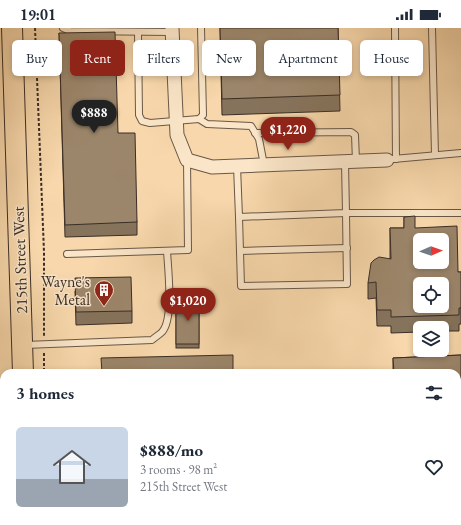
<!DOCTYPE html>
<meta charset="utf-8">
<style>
:root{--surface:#fff;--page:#f6f6f7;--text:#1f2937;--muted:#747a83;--accent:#8f2418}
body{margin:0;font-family:"EB Garamond",serif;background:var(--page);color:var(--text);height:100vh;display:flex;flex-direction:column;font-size:15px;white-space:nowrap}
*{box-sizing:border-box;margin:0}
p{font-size:13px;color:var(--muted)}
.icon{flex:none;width:22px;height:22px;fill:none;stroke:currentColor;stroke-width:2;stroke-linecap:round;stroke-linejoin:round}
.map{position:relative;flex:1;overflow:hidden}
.sheet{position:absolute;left:0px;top:341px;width:461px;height:156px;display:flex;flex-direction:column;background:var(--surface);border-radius:12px 12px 0 0;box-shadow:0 2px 6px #0003}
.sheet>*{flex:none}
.top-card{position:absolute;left:12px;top:12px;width:437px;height:36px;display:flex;gap:8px}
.needle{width:26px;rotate:88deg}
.tools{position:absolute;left:413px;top:205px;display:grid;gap:8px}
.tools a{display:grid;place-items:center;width:36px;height:36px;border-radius:6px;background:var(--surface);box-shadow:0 2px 6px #0003;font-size:20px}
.price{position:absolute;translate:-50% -34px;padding:0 9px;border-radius:14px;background:var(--accent);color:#fff;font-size:13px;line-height:26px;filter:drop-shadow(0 1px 2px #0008)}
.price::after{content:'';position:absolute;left:50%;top:24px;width:12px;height:9px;margin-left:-6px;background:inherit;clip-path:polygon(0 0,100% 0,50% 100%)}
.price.on{background:#222;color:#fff}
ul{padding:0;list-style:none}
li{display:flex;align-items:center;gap:12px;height:100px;padding:0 16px}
li span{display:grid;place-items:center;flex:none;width:112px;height:80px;border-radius:6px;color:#555}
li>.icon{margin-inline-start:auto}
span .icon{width:48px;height:48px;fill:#fffc;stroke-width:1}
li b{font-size:17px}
h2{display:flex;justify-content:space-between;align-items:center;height:48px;padding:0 16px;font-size:17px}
.tag{padding:0 14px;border-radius:6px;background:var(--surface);box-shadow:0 2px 6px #0003;font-size:14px;line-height:36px}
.tag.on{background:var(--accent);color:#fff}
.status{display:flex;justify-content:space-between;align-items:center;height:28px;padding:0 20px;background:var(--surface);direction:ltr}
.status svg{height:11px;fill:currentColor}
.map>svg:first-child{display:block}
</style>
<div class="status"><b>19:01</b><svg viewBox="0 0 49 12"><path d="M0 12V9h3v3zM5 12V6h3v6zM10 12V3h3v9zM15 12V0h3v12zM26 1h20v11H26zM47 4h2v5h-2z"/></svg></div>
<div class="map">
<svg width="461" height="497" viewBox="0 0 461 497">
<rect width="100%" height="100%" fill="#f7d7ab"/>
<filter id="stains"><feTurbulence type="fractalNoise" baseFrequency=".005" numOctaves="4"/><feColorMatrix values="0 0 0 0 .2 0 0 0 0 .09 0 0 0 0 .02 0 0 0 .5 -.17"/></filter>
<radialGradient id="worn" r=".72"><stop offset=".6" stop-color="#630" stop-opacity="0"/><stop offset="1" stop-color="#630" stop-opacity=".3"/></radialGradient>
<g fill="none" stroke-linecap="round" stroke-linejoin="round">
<defs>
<g id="service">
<polyline points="63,0 70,3 172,4"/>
<polyline points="395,0 396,131"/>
<polyline points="432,0 435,127"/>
<polyline points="138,4 139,87 142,93 150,95 199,91 203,87 201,0"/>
<polyline points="199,91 207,96 251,98 259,111 264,137"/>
<polyline points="255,105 351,104 355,107 356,133"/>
<polyline points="393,131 461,125"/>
<polyline points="237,138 239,189 346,185 345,134"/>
<polyline points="239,189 241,258 347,256 346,185 461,185"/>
<polyline points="240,223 347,220"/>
<polyline points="67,226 188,222 187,132"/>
<path d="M25,317l127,-5c3,-3 7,-5 10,-8 12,-13 6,-63 5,-81"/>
<polyline points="457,452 461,452"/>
<polyline points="74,493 74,497"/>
<polyline points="164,497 176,493"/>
</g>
<polyline id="minor" points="172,0 177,107 187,132 212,139 387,132"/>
<g id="primary">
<polyline points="12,0 23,345"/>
<polyline points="26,493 26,497"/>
</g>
</defs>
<!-- service casing -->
<use href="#service" stroke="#695847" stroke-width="8"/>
<!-- minor casing -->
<use href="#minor" stroke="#695847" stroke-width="15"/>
<!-- primary casing -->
<use href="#primary" stroke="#3a2e26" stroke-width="22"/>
<!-- path -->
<g stroke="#3a2e26" stroke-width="2" stroke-dasharray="3 2" stroke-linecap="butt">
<polyline points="35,0 44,224 44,309"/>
<polyline points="44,325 44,345"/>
<polyline points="48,493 48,497"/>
</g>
<!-- service -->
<use href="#service" stroke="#fae5c8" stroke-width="6"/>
<!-- minor -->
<use href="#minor" stroke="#fae5c8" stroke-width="13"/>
<!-- primary -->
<use href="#primary" stroke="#f7d7ab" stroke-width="20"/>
</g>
<!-- wall -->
<g fill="#86735c" stroke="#3a2e26">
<polygon points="220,0 338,0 340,83 222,87"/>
<polygon points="59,5 118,105 137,194 137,207 65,209"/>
<polygon points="404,189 458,244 461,244 461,296 459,296 459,303 442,303 442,300 420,300 420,304 391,305 391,298 377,298 376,270 368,271 368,255 390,231 390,200 404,200"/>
<polygon points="75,263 132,283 132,295 76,297"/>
<rect x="176" y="271" width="23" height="49"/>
<polygon points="461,327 461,392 457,392 457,345 393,345 393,330"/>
</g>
<!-- building -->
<g fill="#9c866b" stroke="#3a2e26" fill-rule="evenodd">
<polygon points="220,0 338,0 340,67 222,71"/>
<polygon points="115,4 118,105 135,105 137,194 65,197 59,5"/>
<path d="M415,188v12l42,-2 1,46h3v36h-2v7l-68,2v-7h-14l-1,-28 -8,1 3,-20 3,-3 5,-3 12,2 -1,-31h14v-11zM420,212h22v22h-22zM420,256h22v22h-22z"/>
<polygon points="131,249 132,283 76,284 75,250"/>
<rect x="176" y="271" width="23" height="45"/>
<polygon points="233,327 233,345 102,345 101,330"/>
<polygon points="461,327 461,379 457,380 457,345 394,345 393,330"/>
<rect x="399" y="493" width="56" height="4"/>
</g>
<!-- icons -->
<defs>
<symbol id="building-pin" viewBox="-11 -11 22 30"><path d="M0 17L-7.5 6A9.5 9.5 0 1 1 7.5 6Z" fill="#8f2418" stroke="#fae5c8"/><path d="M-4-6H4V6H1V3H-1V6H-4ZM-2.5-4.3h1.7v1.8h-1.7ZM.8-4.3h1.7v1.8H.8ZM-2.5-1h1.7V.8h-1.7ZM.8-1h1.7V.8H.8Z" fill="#fff"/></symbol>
</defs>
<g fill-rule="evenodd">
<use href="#building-pin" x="93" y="251" width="22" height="30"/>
</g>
<g text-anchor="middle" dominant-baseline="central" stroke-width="3" stroke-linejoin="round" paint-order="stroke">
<!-- street labels -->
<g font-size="16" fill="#3a2e26" stroke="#fae5c8">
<text transform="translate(20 232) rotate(-92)">215th Street West</text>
</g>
<!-- poi labels -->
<g font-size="16" fill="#3a2e26" stroke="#fae5c8" text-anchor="end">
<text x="90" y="253">Wayne's<tspan x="90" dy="18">Metal</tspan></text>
</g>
</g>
<rect width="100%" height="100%" filter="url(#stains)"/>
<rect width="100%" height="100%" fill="url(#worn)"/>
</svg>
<div class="tools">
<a><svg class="needle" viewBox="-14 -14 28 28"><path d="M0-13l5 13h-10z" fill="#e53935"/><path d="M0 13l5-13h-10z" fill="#747a83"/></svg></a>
<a><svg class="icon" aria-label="locate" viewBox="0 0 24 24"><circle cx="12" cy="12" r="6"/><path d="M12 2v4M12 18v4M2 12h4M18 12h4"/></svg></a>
<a><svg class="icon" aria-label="layers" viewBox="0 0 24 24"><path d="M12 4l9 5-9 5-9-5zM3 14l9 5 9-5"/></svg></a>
</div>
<b class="price on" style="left:94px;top:106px">$888</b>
<b class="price" style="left:288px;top:123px">$1,220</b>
<b class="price" style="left:188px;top:294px">$1,020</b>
<div class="top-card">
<a class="tag">Buy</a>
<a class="tag on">Rent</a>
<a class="tag">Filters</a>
<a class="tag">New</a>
<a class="tag">Apartment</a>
<a class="tag">House</a>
</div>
<section class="sheet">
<h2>3 homes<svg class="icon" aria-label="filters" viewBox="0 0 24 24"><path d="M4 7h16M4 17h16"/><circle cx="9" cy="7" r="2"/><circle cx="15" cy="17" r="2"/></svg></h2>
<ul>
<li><span style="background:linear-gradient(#c9d6e8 65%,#9aa5b1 0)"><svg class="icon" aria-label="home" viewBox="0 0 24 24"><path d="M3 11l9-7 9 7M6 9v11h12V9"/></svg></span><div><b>$888/mo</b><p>3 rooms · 98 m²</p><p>215th Street West</p></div><svg class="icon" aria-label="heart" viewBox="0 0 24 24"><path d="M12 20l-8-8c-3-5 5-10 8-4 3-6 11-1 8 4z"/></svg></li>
</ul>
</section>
</div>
